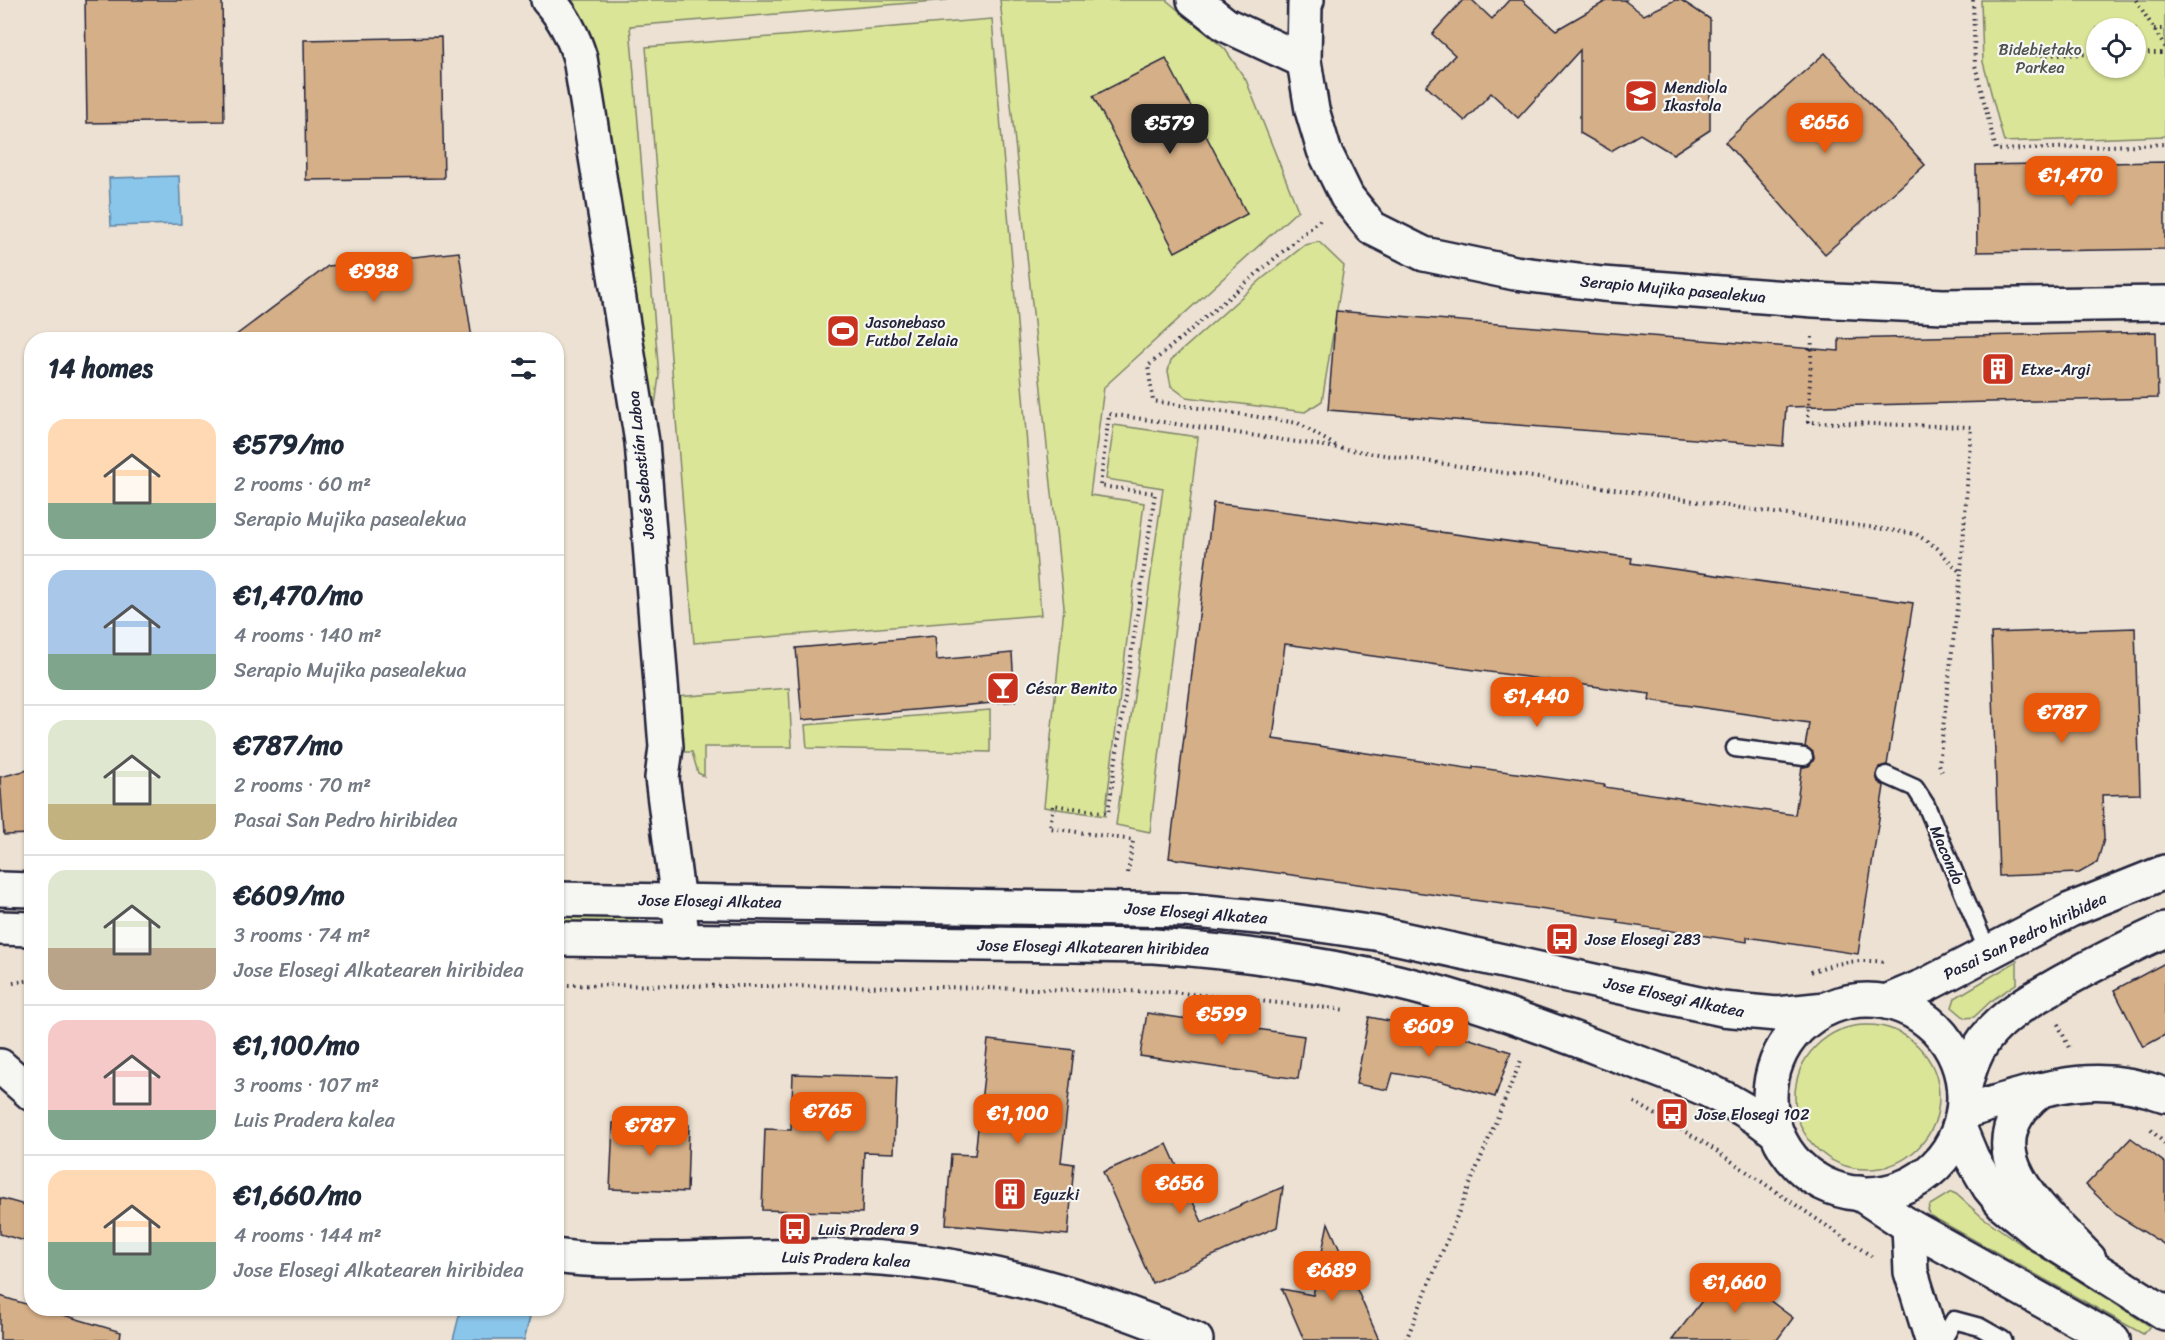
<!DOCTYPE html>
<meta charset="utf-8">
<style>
:root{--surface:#fff;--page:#f2f2f3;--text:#1f2937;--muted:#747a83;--line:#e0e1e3;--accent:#ea580c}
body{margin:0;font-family:Sriracha,sans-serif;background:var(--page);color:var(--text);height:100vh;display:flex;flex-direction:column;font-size:22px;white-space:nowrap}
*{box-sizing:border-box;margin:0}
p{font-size:20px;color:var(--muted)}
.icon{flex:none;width:33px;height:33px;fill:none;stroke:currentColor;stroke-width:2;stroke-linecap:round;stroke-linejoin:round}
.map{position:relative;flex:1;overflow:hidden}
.details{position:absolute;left:24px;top:332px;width:540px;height:984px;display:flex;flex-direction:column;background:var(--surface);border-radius:24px;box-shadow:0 2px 4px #0004}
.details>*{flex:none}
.fabs{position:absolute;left:2086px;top:18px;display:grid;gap:12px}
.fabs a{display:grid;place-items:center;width:60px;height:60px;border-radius:50%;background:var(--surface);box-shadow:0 2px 4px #0004;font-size:30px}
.price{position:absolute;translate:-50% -51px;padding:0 14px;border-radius:12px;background:var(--accent);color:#fff;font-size:20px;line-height:39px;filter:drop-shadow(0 2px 3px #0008)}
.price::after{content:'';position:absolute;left:50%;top:36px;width:18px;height:14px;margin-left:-9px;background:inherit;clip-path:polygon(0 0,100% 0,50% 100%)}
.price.on{background:#222;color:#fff}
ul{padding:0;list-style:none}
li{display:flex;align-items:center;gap:18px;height:150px;padding:0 24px}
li+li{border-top:2px solid var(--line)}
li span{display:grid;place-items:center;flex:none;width:168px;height:120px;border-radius:18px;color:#555}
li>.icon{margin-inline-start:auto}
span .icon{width:72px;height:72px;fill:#fffc;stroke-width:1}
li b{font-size:26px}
h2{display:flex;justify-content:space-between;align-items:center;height:72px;padding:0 24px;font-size:26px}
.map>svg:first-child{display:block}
</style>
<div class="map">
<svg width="2165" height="1340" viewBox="0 0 2165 1340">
<rect width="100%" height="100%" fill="#ece1d2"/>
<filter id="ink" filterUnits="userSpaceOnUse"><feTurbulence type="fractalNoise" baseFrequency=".0167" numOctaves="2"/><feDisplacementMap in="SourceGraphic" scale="12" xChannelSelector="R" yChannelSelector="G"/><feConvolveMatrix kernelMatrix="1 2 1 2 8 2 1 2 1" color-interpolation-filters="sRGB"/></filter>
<g filter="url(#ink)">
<!-- green -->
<g fill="#dae597" stroke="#7e8469" stroke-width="1.5" fill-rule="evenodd">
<polygon points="570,0 948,0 630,26 659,376 654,413 596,86"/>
<polygon points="1000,0 1166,0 1225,49 1246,80 1298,210 1104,387 1090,495 1144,503 1105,816 1044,807 1064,607"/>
<path d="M1981,0h184v136l-161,6 -21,-80zM2097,28h39v40h-39z"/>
<polygon points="992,19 1041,615 694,643 646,47"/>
<polygon points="1319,242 1344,266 1322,401 1305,412 1186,397 1171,386 1168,371 1171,360 1263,278 1305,245"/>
<polygon points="1114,425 1198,437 1150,832 1116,825 1163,488 1106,479"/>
<polygon points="789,688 792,747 704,747 704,776 698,773 692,752 681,752 676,697"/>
<polygon points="990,710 990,752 807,748 805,725"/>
<polygon points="557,915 637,917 638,923 557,922"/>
<polygon points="2017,961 2017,983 1991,1001 1974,1017 1965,1018 1952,1007 1955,998"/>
<circle cx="1867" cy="1097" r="72"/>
<polygon points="1951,1192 1956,1194 1981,1216 2028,1249 2150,1326 2143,1334 1931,1216 1928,1210 1930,1205"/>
</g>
<!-- water -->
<g fill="#8ac5ea" stroke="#6084a4" stroke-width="1.5">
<polygon points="179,176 181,224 111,226 109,178"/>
<polygon points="461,1308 494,1308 530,1317 524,1340 453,1340"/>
</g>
<!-- building -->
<g fill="#d5af87" stroke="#22223b" stroke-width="1.5" fill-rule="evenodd">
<polygon points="85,0 222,0 224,121 87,123"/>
<polygon points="1463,0 1472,0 1492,19 1509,0 1522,0 1556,30 1608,0 1626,0 1625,1 1644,15 1675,0 1681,0 1710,19 1710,130 1673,154 1640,134 1611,151 1580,133 1580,50 1518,118 1491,93 1465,121 1426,86 1455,55 1432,34"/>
<polygon points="441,37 444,178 306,180 304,40"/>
<polygon points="1825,53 1925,165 1825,254 1725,142"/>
<polygon points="1166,59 1247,214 1175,252 1093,96"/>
<polygon points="2165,162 2165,249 1977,252 1976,165"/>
<polygon points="459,252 472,339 231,339 328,266"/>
<polygon points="1336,311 1839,351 1839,339 2156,332 2158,398 1786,407 1783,446 1328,410"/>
<path d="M1213,503l123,15 296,40 -1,5 282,40 -26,162 -8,2 -3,8 2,7 6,4 -26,168 -111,-17v5l-130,-19 1,-3 -449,-62zM1285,644l365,50 -1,6 160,23 -4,24 8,5 1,7 -5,7 -7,1 -7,48 -191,-28 1,-2 -132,-18v2l-200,-30z"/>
<polygon points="2135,628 2140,794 2102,795 2104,839 2097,863 2079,873 1999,876 1991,633"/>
<polygon points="935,636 937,660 1012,653 1015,701 802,720 796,648"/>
<polygon points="32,769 32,834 4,835 0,777"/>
<polygon points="2165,963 2165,1035 2143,1047 2114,990"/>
<polygon points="1147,1013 1304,1036 1298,1079 1140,1056"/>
<polygon points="1369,1017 1451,1033 1511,1052 1495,1097 1440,1081 1393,1073 1388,1090 1356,1084"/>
<polygon points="988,1040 1074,1050 1061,1162 1074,1164 1068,1235 946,1224 951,1154 975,1155"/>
<polygon points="793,1074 897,1077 894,1153 864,1152 862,1213 762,1210 765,1129 791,1130"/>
<polygon points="613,1123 689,1125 687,1192 610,1189"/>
<polygon points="2131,1138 2165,1163 2165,1245 2118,1216 2086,1185"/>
<polygon points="1167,1144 1202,1222 1283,1187 1277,1227 1152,1283 1103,1172"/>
<polygon points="0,1198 32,1207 32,1243 0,1234"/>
<polygon points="1328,1223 1379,1340 1304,1340 1282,1289 1313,1295"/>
<polygon points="1727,1268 1793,1318 1777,1340 1672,1340"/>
<polygon points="0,1296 32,1306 32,1308 40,1308 121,1332 120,1340 0,1340"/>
</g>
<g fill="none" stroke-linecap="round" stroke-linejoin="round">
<defs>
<g id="service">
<polyline points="1735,748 1804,757"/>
<polyline points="1886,775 1915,788 1926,805 1988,952"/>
<polyline points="1943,1340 1954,1320 1980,1327 2003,1340"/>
</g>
<g id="minor">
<path d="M548,0c16,17 25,35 32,58l62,384 24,305 -4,31 21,163"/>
<polyline points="1194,0 1226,25 1304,61"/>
<polyline points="1307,0 1305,4 1304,61 1312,110 1324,150 1347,197 1372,228 1424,254 1515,273 1602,284 1814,300 1943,306 2165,303"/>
<polyline points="0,1066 32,1094"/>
<path d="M2041,1090c-78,60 4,122 48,169"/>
<path d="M1963,1112c73,-20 126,-45 202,-17"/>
<polyline points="1909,1226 1911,1272 1932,1340"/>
<path d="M556,1256c40,6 79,4 119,3 53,-1 106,-3 159,-3 126,1 247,35 362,84"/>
</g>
<g id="secondary">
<polyline points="0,889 32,890"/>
<polyline points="556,899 1185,910 1279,919 1375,933 1722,1009 1777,1014 1826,1009"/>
<polyline points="0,928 32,929"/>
<path d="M556,939l598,7c83,6 163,16 243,36 72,17 143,44 212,70 62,23 114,38 167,80"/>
<circle cx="1867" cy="1097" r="97"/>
<polyline points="1886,1002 1926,985 2070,910 2165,872"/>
<path d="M1964,1090c4,-18 10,-36 21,-51 20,-26 49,-41 77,-57 34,-19 68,-36 103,-52"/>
<polyline points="1959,1127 1972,1158 1989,1187 2004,1205 2041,1235 2165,1313"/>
<polyline points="1859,1193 1909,1226 2113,1340"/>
</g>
</defs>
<!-- service casing -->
<use href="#service" stroke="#22223b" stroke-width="21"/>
<!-- minor casing -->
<use href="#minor" stroke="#22223b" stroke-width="38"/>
<!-- secondary casing -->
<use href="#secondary" stroke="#22223b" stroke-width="38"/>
<!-- path -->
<g stroke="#22223b" stroke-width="4" stroke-dasharray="1.5 4.5" stroke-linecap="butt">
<polyline points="1973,0 1975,65 1996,150 2165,144"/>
<polyline points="2136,0 2165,47"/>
<polyline points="2154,29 2165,29"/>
<polyline points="2136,53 2165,53"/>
<polyline points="2035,55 2097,54"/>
<polyline points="1320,220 1148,366 1153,401 1298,423 1336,446"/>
<polyline points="1812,337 1808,422 1971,427 1961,573"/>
<polyline points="1128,873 1133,840 1050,828 1053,805 1108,813 1155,493 1100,486 1109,414 1916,534 1937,548 1961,573 1939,764 1943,775"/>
<path d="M1811,972c25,-10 49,-13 75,-10"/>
<polyline points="13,983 32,980"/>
<polyline points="556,985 939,987 1171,992 1347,1010"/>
<polyline points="2058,1024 2070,1050"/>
<polyline points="1634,1102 1706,1144 1874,1258"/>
<polyline points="2151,1130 2165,1144"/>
<polyline points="1406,1340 1522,1058"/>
</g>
<!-- service -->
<use href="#service" stroke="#f6f6f2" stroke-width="16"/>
<!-- minor -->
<use href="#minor" stroke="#f6f6f2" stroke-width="33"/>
<!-- secondary -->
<use href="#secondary" stroke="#f6f6f2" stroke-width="33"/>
</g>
</g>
<!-- icons -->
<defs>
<symbol id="school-square" viewBox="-11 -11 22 22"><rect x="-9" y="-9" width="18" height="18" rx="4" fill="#c8321e" stroke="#f6f6f2"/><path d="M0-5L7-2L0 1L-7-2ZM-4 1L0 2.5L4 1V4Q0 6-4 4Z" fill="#fff"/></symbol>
<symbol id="stadium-square" viewBox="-11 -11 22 22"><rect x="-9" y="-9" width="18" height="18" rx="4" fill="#c8321e" stroke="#f6f6f2"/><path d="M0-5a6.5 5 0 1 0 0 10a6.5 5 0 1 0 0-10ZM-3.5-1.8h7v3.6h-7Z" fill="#fff"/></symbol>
<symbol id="building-square" viewBox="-11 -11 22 22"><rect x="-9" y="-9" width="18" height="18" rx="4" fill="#c8321e" stroke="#f6f6f2"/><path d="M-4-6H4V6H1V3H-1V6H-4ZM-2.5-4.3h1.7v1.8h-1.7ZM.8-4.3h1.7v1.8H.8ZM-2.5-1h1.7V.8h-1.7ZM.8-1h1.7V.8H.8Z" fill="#fff"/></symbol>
<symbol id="bar-square" viewBox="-11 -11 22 22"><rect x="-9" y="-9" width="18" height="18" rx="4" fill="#c8321e" stroke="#f6f6f2"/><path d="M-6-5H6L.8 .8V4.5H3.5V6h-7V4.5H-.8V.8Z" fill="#fff"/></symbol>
<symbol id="bus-square" viewBox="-11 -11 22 22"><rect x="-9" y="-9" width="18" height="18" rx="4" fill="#c8321e" stroke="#f6f6f2"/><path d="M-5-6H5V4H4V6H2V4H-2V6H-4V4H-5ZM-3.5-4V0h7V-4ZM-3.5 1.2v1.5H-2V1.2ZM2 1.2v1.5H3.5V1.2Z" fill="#fff"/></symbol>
</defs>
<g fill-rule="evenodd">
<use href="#school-square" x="1622" y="77" width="38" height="38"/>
<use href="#stadium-square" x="824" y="312" width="38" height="38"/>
<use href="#building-square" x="1979" y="350" width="38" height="38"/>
<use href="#bar-square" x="984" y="669" width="38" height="38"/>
<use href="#bus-square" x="1543" y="920" width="38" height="38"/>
<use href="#bus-square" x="1653" y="1095" width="38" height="38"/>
<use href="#building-square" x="991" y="1175" width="38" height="38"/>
<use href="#bus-square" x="776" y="1210" width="38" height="38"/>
</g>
<g text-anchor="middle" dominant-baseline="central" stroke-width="4.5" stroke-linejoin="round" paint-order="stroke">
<!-- park labels -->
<g font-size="16" fill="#505352" stroke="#f6f6f2">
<text x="2040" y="49">Bidebietako<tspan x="2040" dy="18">Parkea</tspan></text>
</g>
<!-- poi labels -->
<g font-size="16" fill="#22223b" stroke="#f6f6f2" text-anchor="start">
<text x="1664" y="87">Mendiola<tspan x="1664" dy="18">Ikastola</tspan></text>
<text x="866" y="322">Jasonebaso<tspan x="866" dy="18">Futbol Zelaia</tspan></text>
<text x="2021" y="369">Etxe-Argi</text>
<text x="1026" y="688">César Benito</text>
<text x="1585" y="939">Jose Elosegi 283</text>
<text x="1695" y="1114">Jose Elosegi 102</text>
<text x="1033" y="1194">Eguzki</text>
<text x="818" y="1229">Luis Pradera 9</text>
</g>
<!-- street labels -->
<g font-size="16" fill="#22223b" stroke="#f6f6f2">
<text transform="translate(1673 289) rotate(5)">Serapio Mujika pasealekua</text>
<text transform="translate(641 465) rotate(-96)">José Sebastián Laboa</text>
<text transform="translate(1947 855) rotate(67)">Macondo</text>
<text transform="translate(710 901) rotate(1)">Jose Elosegi Alkatea</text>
<text transform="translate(1196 913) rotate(4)">Jose Elosegi Alkatea</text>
<text transform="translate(2025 936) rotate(-26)">Pasai San Pedro hiribidea</text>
<text transform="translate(1093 947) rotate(1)">Jose Elosegi Alkatearen hiribidea</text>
<text transform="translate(1674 997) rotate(12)">Jose Elosegi Alkatea</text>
<text transform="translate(846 1259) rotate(2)">Luis Pradera kalea</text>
</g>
</g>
</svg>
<div class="fabs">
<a><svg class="icon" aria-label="locate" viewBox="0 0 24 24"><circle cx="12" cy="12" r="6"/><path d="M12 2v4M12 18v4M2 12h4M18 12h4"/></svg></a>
</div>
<b class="price" style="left:1825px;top:154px">€656</b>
<b class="price on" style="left:1170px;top:155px">€579</b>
<b class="price" style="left:2071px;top:207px">€1,470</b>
<b class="price" style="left:374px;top:303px">€938</b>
<b class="price" style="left:1537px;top:728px">€1,440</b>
<b class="price" style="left:2062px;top:744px">€787</b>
<b class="price" style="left:1222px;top:1046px">€599</b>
<b class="price" style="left:1429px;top:1058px">€609</b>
<b class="price" style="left:828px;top:1143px">€765</b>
<b class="price" style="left:1018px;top:1145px">€1,100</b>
<b class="price" style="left:650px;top:1157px">€787</b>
<b class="price" style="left:1180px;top:1215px">€656</b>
<b class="price" style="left:1332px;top:1302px">€689</b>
<b class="price" style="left:1735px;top:1314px">€1,660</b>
<section class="details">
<h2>14 homes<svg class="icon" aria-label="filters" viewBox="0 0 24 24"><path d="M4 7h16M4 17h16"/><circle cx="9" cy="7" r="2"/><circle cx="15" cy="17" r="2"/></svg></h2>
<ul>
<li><span style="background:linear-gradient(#ffd9b3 70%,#7fa58c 0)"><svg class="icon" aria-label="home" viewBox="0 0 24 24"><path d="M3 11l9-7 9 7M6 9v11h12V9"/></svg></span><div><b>€579/mo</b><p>2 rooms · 60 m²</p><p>Serapio Mujika pasealekua</p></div></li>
<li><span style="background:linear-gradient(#a9c7e8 70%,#7fa58c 0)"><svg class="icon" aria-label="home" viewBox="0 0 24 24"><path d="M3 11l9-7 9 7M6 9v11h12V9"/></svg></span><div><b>€1,470/mo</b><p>4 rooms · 140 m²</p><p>Serapio Mujika pasealekua</p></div></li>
<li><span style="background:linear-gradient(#dfe7d0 70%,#c2b280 0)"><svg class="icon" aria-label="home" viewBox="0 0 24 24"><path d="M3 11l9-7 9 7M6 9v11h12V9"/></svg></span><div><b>€787/mo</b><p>2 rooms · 70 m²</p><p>Pasai San Pedro hiribidea</p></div></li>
<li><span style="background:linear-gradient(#dfe7d0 65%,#b9a48a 0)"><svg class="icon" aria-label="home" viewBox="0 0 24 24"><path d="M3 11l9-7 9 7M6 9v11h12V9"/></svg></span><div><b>€609/mo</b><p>3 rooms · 74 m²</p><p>Jose Elosegi Alkatearen hiribidea</p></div></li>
<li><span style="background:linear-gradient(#f6c9c9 75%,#7fa58c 0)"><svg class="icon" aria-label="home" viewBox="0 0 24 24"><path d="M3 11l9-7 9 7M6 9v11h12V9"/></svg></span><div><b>€1,100/mo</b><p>3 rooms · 107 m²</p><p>Luis Pradera kalea</p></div></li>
<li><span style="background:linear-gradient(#ffd9b3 60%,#7fa58c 0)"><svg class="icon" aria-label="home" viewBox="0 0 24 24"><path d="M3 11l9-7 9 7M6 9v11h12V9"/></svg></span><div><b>€1,660/mo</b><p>4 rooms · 144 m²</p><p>Jose Elosegi Alkatearen hiribidea</p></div></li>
</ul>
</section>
</div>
